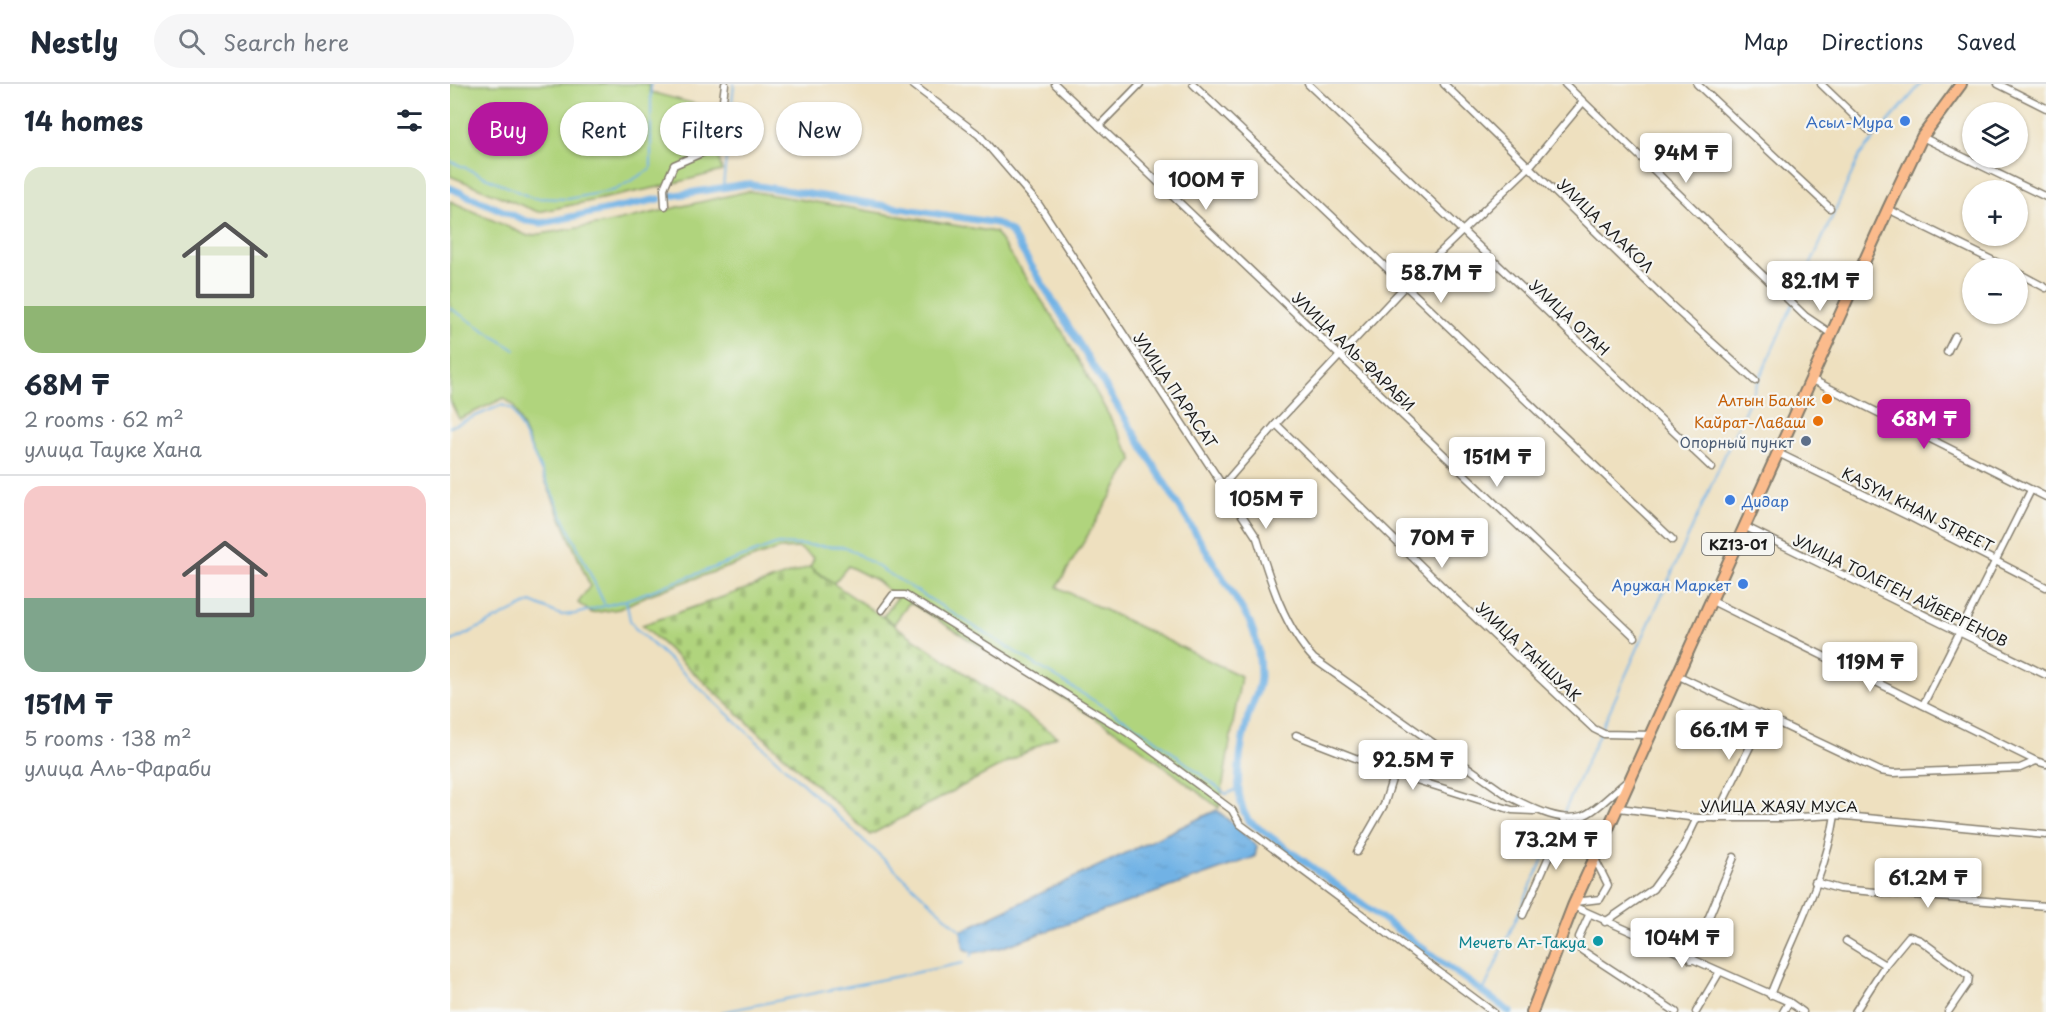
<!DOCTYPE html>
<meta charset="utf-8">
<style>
:root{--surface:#fff;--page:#f6f6f7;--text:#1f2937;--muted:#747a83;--line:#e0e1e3;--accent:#b5179e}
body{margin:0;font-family:"Playpen Sans",sans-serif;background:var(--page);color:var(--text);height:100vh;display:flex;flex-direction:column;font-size:22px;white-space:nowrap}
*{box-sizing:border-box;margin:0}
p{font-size:20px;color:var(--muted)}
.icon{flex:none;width:33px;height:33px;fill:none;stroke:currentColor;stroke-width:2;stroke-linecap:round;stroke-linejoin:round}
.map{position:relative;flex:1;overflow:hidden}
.details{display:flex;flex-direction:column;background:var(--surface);width:450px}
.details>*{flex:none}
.top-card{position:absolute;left:18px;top:18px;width:570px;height:54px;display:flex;gap:12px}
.buttons{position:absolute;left:1512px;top:18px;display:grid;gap:12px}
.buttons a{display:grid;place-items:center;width:66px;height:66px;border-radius:50%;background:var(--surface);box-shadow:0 2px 4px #0004;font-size:30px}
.price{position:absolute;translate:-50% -51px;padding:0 14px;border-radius:6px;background:#fff;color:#222;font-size:20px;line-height:39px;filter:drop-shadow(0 2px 3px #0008)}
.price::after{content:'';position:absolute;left:50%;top:36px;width:18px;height:14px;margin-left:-9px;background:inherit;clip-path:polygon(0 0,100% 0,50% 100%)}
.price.on{background:var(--accent);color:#fff}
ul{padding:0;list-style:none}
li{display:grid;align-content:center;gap:12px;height:318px;padding:0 24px}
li+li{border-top:2px solid var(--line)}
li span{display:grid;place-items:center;height:186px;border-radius:18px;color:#555}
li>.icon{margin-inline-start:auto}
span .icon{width:108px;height:108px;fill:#fffc;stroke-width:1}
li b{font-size:26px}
h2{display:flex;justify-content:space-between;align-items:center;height:72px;padding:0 24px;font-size:26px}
.chip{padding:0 21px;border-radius:27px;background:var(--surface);box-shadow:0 2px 4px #0004;font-size:21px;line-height:54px}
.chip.on{background:var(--accent);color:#fff}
header{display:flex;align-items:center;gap:36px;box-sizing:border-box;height:84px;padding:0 30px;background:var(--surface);border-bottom:2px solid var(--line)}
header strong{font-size:28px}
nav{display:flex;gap:33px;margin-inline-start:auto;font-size:21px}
.search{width:420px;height:54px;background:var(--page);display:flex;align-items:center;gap:15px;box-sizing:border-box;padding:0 21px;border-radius:33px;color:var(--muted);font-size:22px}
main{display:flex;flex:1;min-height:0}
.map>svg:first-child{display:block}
</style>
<header>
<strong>Nestly</strong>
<div class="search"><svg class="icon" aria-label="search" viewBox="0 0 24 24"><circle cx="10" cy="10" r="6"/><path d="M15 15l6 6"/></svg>Search here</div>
<nav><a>Map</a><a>Directions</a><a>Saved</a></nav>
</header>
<main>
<section class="details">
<h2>14 homes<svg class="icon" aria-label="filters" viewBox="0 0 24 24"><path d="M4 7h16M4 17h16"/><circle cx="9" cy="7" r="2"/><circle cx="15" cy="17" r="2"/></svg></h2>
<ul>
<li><span style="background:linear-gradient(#dfe7d0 75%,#8fb573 0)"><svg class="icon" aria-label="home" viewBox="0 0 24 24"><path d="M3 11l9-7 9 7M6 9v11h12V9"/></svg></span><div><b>68M ₸</b><p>2 rooms · 62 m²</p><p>улица Тауке Хана</p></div></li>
<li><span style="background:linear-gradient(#f6c9c9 60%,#7fa58c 0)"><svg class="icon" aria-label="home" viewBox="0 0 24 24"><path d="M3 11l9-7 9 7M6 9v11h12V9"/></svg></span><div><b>151M ₸</b><p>5 rooms · 138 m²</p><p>улица Аль-Фараби</p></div></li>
</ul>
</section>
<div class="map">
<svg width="1596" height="928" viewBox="0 0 1596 928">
<defs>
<pattern id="cemetery-stones" width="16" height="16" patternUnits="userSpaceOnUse" patternTransform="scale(1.5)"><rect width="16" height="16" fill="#b0d47d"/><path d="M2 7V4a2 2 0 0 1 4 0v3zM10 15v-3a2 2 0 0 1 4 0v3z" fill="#97b56b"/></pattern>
<pattern id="water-ripples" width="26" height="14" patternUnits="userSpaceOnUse" patternTransform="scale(1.5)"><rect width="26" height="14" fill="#71b2e5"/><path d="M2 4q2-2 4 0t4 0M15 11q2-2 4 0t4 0" fill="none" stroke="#6198c4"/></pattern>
</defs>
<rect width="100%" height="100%" fill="#f6f6f2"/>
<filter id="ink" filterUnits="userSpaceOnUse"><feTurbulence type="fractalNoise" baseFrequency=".0167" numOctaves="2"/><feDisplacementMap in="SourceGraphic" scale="12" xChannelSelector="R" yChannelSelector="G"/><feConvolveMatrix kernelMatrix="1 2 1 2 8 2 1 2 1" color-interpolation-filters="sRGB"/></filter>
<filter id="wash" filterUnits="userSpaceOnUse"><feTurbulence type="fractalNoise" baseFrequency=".008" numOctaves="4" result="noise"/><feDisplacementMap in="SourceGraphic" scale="24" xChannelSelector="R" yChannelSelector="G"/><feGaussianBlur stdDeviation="1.35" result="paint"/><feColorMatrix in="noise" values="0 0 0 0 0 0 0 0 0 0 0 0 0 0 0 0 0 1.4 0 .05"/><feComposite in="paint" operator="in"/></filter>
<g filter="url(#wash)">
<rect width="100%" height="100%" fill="#eee0bf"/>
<!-- green -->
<g fill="#b0d47d" stroke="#66784c" stroke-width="1.5">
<polygon points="0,0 199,0 200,8 257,23 272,87 209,103 88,128 0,92"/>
<polygon points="299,107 545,148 611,245 683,375 607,503 791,592 769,724 677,654 464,521 459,519 444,540 433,532 447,514 426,496 398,482 384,499 360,483 364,474 349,464 329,465 198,511 169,525 142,529 128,519 140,502 63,321 54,314 9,335 0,316 0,117 78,152 158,139"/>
</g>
<!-- cemetery -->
<polygon fill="url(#cemetery-stones)" stroke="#66784c" stroke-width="1.5" points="359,483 384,500 607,652 420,751 192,541"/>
<!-- water -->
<polygon fill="url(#water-ripples)" stroke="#466780" stroke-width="1.5" points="767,726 807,762 805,773 550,864 523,869 514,865 511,847"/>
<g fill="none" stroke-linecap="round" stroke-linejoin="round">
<!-- stream -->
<g stroke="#71b2e5" stroke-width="2">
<polyline points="1428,50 1471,0"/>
<polyline points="0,77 82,114 118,115 165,106 201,85 201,0"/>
<polyline points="273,102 284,0"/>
<polyline points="0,224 65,266"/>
<polyline points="0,343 52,321 62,325 154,519"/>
<polyline points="176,516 180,536 185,544 511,847"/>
<polyline points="0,558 81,518 111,531 125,530 176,516 328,460 396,463 701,652 776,710 790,704"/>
<polyline points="521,872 523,869"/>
<polyline points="1033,908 1410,71 1424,55"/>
<polyline points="272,928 513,879"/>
<polyline points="1055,928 1056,925"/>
</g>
<!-- canal -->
<g stroke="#71b2e5" stroke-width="7">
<polyline points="0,104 76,137 92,139 209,115"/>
<path d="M220,112l76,-12 250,39 14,8 240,391c7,17 10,36 10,54 0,16 -10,30 -13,45 -7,28 -16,75 2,100l261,191"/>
</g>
</g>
</g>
<g filter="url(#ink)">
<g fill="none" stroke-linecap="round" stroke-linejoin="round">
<defs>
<g id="street">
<path d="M462,0l67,51 60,70 218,333c13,42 27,89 57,121l196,138c21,10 48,26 72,19 12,-3 34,-26 44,-34"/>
<polyline points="605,0 1185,553"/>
<polyline points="743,0 1223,456"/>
<polyline points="858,0 1262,384"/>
<polyline points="994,0 1221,221 1305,297"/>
<polyline points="1115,0 1355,232 1383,251"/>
<polyline points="1247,0 1380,124"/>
<polyline points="1371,0 1421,48"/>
<polyline points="1548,0 1596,24"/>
<polyline points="649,42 690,0"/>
<polyline points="1472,53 1596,113"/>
<polyline points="215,122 214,104 224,81 263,64 268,55 275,0"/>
<polyline points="1438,125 1558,184"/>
<polyline points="1568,189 1596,204"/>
<polyline points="1497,268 1505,252"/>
<polyline points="1363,296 1596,413"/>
<polyline points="826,340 999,509 1144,645 1154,650 1202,651"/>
<polyline points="1328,369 1462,434 1596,503"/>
<polyline points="774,400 826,340 955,202 1079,83 1133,18"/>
<polyline points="1296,443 1596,591"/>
<polyline points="1262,517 1586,677 1596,680"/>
<polyline points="432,526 443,511 455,511 678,649 782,726 790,740 1043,928"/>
<polyline points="1229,592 1430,687 1443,689 1570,684 1586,677"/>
<polyline points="1473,621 1581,406"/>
<polyline points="846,651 944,689 1062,726 1084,727"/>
<polyline points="1169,724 1247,734 1331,734 1385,731 1596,751"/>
<polyline points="1265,734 1315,632"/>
<polyline points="907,768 934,721 944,689"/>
<polyline points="1365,798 1389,805 1596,822"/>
<polyline points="1125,818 1150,815 1158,801 1145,775"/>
<polyline points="1123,822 1339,918 1353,928"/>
<polyline points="1073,831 1116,734"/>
<polyline points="1139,831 1129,853 1130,865 1226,928"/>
<polyline points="1155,838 1203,805 1232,765 1247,734"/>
<polyline points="1396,857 1435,881"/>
<polyline points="1241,876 1284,773"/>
<path d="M1320,911c23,-58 56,-119 65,-180"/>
<polyline points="1246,928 1269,889"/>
<polyline points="1333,928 1339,918"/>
<polyline points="1405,928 1435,881 1459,852 1470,856 1519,892 1518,899 1498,928"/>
</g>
<polyline id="primary" points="1082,928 1123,822 1438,125 1472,53 1511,0"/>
</defs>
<!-- street casing -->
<use href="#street" stroke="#857e6e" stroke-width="9"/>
<!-- primary casing -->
<use href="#primary" stroke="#857e6e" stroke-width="14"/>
<!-- street -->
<use href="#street" stroke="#fff" stroke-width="6"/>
<!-- primary -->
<use href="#primary" stroke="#fbbb8c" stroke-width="10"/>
</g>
</g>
<!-- markers -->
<g fill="#3f7fe0" stroke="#f6f6f2" stroke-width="2">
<circle cx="1455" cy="37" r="6"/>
<circle cx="1280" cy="416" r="6"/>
<circle cx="1293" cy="500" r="6"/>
</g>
<g fill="#e8710a" stroke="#f6f6f2" stroke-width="2">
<circle cx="1377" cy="315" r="6"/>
<circle cx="1368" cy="337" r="6"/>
</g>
<circle fill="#5c6f8a" stroke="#f6f6f2" stroke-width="2" cx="1356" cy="357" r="6"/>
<circle fill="#0f9aa8" stroke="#f6f6f2" stroke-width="2" cx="1148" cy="857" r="6"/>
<g text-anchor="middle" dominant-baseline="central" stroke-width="4.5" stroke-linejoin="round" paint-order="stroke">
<!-- shield labels -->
<rect fill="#f6f6f2" stroke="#5d5d5c" stroke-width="1.5" x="1252" y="449" width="72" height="22" rx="4.5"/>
<g font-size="14" font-weight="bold" fill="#1c1c1c">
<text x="1288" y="460">KZ13-01</text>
</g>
<!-- shop labels -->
<g font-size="15" fill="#366cbe" stroke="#f6f6f2" text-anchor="end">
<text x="1443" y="37">Асыл-Мура</text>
<text x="1292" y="416" text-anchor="start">Дидар</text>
<text x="1281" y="500">Аружан Маркет</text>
</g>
<!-- street labels -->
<g font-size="15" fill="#1c1c1c" stroke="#f6f6f2">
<text transform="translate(1156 141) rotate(44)">УЛИЦА АЛАКОЛ</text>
<text transform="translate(1120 233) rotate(43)">УЛИЦА ОТАН</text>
<text transform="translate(904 267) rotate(44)">УЛИЦА АЛЬ-ФАРАБИ</text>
<text transform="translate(726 306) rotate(56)">УЛИЦА ПАРАСАТ</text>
<text transform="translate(1468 425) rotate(27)">KASYM KHAN STREET</text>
<text transform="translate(1451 506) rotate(26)">УЛИЦА ТОЛЕГЕН АЙБЕРГЕНОВ</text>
<text transform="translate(1079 567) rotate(43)">УЛИЦА ТАНШУАК</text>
<text x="1329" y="721">УЛИЦА ЖАЯУ МУСА</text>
</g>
<!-- food labels -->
<g font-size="15" fill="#c56008" stroke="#f6f6f2" text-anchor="end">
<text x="1365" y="315">Алтын Балык</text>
<text x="1356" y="337">Кайрат-Лаваш</text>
</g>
<!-- service labels -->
<g font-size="15" fill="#4e5e75" stroke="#f6f6f2" text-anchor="end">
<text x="1344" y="357">Опорный пункт</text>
</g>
<!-- culture labels -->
<g font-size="15" fill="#0d838f" stroke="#f6f6f2" text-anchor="end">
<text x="1136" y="857">Мечеть Ат-Такуа</text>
</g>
</g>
</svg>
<div class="buttons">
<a><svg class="icon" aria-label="layers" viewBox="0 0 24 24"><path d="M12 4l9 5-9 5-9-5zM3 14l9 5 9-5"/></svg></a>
<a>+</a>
<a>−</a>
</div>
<b class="price" style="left:1236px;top:100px">94M ₸</b>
<b class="price" style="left:756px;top:127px">100M ₸</b>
<b class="price" style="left:991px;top:220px">58.7M ₸</b>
<b class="price" style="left:1370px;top:228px">82.1M ₸</b>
<b class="price on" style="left:1474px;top:366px">68M ₸</b>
<b class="price" style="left:1047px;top:404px">151M ₸</b>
<b class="price" style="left:816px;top:446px">105M ₸</b>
<b class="price" style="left:992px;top:485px">70M ₸</b>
<b class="price" style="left:1420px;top:609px">119M ₸</b>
<b class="price" style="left:1279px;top:677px">66.1M ₸</b>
<b class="price" style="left:963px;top:707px">92.5M ₸</b>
<b class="price" style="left:1106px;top:787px">73.2M ₸</b>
<b class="price" style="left:1478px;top:825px">61.2M ₸</b>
<b class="price" style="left:1232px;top:885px">104M ₸</b>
<div class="top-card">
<a class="chip on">Buy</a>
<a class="chip">Rent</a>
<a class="chip">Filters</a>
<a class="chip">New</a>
</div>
</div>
</main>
